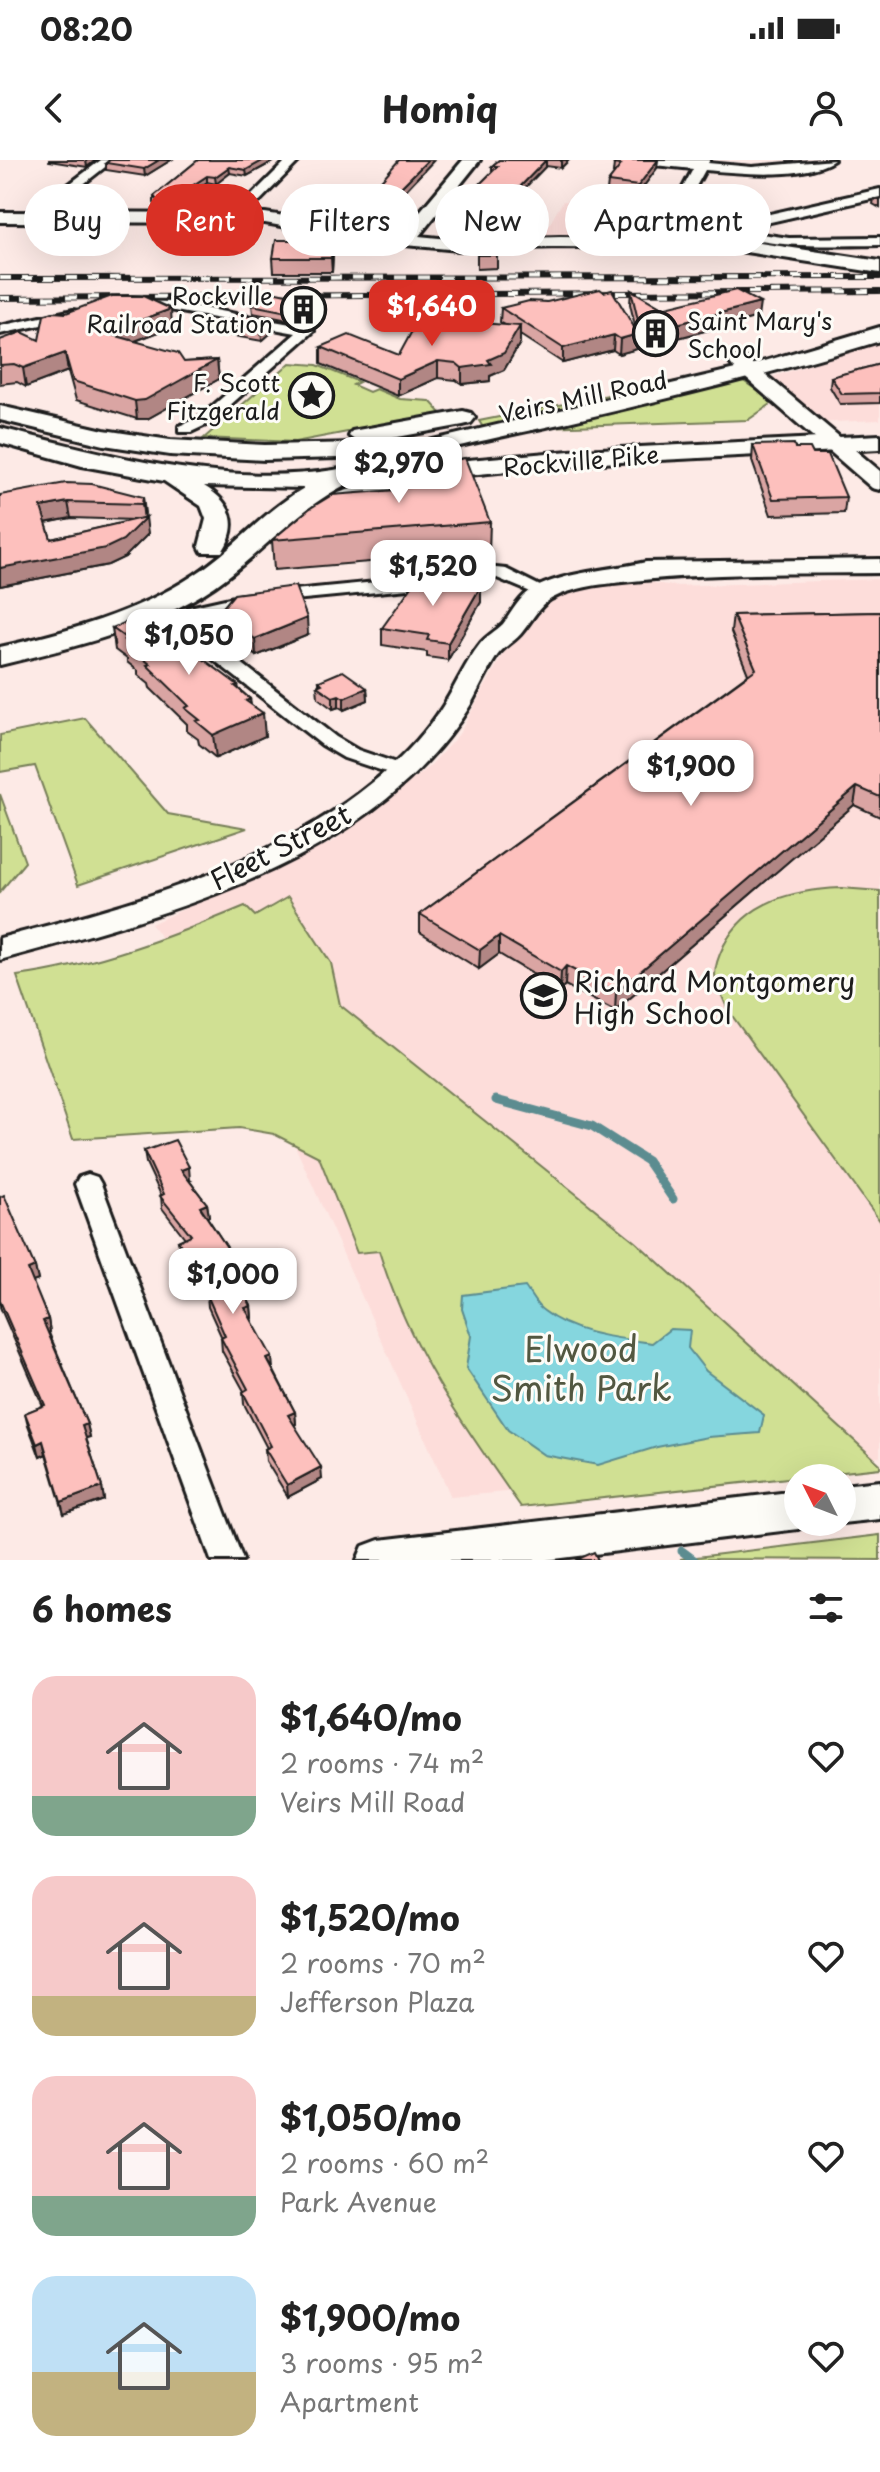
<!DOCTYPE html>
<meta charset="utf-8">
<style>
:root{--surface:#fff;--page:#f6f6f6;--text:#222;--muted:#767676;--accent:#d93025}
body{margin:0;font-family:"Playpen Sans",sans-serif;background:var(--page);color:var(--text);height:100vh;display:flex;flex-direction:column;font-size:30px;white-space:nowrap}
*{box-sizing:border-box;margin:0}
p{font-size:26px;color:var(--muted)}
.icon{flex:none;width:44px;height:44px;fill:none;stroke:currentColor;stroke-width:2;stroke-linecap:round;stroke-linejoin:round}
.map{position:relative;height:1400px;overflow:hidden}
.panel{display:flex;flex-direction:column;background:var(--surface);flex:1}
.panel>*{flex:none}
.hud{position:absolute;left:24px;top:24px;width:832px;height:72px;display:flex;gap:16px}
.needle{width:52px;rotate:312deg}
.buttons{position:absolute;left:784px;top:1304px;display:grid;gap:16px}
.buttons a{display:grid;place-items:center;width:72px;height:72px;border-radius:50%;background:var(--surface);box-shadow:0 8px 32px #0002;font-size:40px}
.price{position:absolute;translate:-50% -68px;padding:0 18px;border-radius:16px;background:#fff;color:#222;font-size:26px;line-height:52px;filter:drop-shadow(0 2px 4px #0008)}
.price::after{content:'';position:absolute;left:50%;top:48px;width:24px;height:18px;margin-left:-12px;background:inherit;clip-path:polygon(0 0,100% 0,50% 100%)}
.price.current{background:var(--accent);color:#fff}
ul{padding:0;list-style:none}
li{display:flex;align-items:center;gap:24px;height:200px;padding:0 32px}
li span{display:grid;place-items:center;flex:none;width:224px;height:160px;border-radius:24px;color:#555}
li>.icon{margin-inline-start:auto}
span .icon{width:96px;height:96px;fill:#fffc;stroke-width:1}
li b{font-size:34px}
h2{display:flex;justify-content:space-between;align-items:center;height:96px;padding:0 32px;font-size:34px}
.tag{padding:0 28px;border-radius:36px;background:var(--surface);box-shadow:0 8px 32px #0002;font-size:28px;line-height:72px}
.tag.current{background:var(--accent);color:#fff}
.status{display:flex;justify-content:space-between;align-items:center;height:56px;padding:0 40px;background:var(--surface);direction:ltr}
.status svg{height:22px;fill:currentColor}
header{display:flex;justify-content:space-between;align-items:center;height:104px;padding:0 32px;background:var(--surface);font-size:36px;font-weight:700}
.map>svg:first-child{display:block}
</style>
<div class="status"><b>08:20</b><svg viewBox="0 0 49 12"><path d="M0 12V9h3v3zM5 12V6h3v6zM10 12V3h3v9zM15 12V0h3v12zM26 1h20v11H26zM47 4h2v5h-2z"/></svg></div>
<header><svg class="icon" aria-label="back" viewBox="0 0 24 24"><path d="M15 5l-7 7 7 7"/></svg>Homiq<svg class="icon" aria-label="person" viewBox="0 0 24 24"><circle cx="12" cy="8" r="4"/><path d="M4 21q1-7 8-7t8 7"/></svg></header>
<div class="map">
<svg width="880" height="1400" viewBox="0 0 880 1400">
<rect width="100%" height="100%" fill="#fdeae6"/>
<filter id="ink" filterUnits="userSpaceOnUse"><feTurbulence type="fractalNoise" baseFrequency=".0125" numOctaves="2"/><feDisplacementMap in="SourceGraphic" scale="16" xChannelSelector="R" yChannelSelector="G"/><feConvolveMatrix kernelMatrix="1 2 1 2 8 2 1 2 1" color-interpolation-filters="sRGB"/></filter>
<g filter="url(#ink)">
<!-- built -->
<g fill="#fdddda">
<polygon points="563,41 670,50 654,77 542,77"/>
<polygon points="880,182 880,260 811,263 763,220"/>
<polygon points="880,419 880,1297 451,1337 261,909 151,764 334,681 430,606 459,574 525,454 543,440 577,426 620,421 639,421 675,426"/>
</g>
<!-- green -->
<g fill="#d0e093" stroke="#767e58" stroke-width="2">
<polygon points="290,203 317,205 359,222 353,225 369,232 376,229 400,239 430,241 442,254 295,282 204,278"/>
<polygon points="707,215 739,218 774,242 748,260 484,269 479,261"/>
<polygon points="85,558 168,654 247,668 78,725 35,606 0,612 0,575"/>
<polygon points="0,634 25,702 0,732"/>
<path d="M841,728l39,3v330l-152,-211c-4,-10 -12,-25 -13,-35 0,-10 5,-22 9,-30 23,-45 70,-55 117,-57z"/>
<path d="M288,737l43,66 9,42 296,237 244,222v4l-359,39c-58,-82 -112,-158 -142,-256l-22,2 -38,-96 -45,-23 -35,-6 -166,11 -56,-163c78,-10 156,-40 228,-70l10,10z"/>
<polygon points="880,1375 880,1400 680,1399"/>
</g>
<!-- water -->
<path fill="#85d6de" stroke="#5b8c90" stroke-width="2" d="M525,1127c6,8 11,19 19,24 29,23 73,27 108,32l18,-14 20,1 -2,18 18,23 58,44 -4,18 -52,4 -51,10 -59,18 -54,-10 -36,-25 -42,-62 5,-32 -9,-27 1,-14z"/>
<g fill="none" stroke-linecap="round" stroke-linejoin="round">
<!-- stream -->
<g stroke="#5b8c90" stroke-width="9">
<polyline points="496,940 592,966 647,1001 673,1039"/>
<polyline points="682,1391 694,1400"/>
</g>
<defs>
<g id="street">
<polygon points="101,0 114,0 38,60 30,60 30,54"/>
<polygon points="287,0 300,0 241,60 233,60 233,54"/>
<path d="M638,0h72l-2,3 44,4 82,-7c-30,20 -94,13 -129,10l-22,40 38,15 159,-36v8l-145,33 54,8 91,-1v8c-81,1 -122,4 -199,-27l-7,24 -11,3 7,-33 23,-43 -49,-5z"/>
<polygon points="135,141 170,142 307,167 314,171 210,263 191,272 179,272 179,266 200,257 296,173 170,150 130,148 128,145"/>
<polygon points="73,150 78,151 78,157 0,174 0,166"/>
<polygon points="476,406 506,409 554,433 545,438 497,418 476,416 439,426 243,445 185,459 336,577 358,590 408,607 411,611 401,617 344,598 322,585 167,463 125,473 116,467 118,463 243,435 438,416"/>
<polygon points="88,1014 97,1017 101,1024 243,1400 211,1400 75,1024 79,1017"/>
</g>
<g id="secondary">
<polygon points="463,0 480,0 419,76 459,80 560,77 727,79 736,84 727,89 560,87 459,90 372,82 265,63 0,62 0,52 265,53 401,74"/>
<polygon points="740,197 747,199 880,311 880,330 872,328 733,207 730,203 733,199"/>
<path d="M880,399v14c-82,1 -166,-1 -247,8 -28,3 -58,5 -82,18 -13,8 -19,21 -28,32 -7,10 -19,15 -26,25 -10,15 -17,32 -26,48 -12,20 -27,39 -44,57 -108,116 -279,158 -427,199v-22c128,-33 269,-71 373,-156 26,-21 52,-47 70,-76 13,-20 22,-43 37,-62 6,-8 16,-13 23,-20 10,-13 16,-28 32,-36 34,-17 76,-18 111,-26z"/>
<polygon points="880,1321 880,1359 842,1363 839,1362 842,1362 842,1325"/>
<polygon points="798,1331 798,1362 814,1362 798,1369 546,1400 357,1400 363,1386 379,1380"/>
</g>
<g id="primary">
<polygon points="727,78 880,101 880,113 720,88 717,84 720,80"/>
<path d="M880,167v14c-105,32 -210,57 -316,82 -70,16 -151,29 -215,60 -52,25 -88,71 -134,103 -63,43 -143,62 -215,79v-18c67,-15 136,-34 194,-72 39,-25 70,-64 110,-87l-100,-2c27,16 37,38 18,66h-20l-3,-6 7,-27 -5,-13 -37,-25 -82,-15 -82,-23v-15c109,27 220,59 334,42 13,-2 28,-8 41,-13l-110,3 -95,-5 -66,-10 -104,-25v-14l104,24 66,10 95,5 94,-2 -10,-7 3,-5 111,-20 8,2 4,5 -4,5 -8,2 -98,18 27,-1 11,5 345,-81z"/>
<path d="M880,275v14l-299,15 -133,13 -4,5 -116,33 -9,-2 -4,-6c12,-17 76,-27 97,-32l-2,-3 4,-5 9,-3 158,-14z"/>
</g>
</defs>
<!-- street casing -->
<use href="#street" stroke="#1c1c1c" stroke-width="6"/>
<!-- secondary casing -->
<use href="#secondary" stroke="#1c1c1c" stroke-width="6"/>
<!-- primary casing -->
<use href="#primary" stroke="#1c1c1c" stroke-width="6"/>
<!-- street -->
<use href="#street" fill="#fdfcf7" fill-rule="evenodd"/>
<!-- secondary -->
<use href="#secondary" fill="#fdfcf7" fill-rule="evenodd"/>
<!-- primary -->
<use href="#primary" fill="#fdfcf7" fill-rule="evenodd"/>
<defs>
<g id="rail">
<polyline points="0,118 880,117"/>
<polyline points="0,138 880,131"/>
</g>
</defs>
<!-- rail casing -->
<use href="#rail" stroke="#1c1c1c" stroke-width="6"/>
<!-- rail -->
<use href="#rail" stroke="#fdfcf7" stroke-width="4" stroke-dasharray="11" stroke-linecap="butt"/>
</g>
<!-- wall -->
<g fill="#daa5a3" stroke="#1c1c1c" stroke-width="2" fill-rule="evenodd">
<polygon points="49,0 96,0 87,7 49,1"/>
<polygon points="110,0 171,0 145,16 106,10 106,3"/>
<polygon points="198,0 276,0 247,16 230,13 216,24 207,22 166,50 159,50 154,43 154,36"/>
<polygon points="434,0 400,36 376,33 376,26"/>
<polygon points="499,0 569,0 561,8 546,6 513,40 504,38 478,62 453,58 453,51 492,12 492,6"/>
<polygon points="614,4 657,8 638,34 607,31 608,22 615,13 613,13"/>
<polygon points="874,39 880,39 880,48 873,44"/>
<polygon points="646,46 645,55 628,75 614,75 611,62 611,53"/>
<polygon points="477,79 497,95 497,108 477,109"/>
<polygon points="333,94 332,112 274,112 273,98"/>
<polygon points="631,130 662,148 758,157 640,188 638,179 637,189 619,194 613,190 563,203 520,175 520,183 504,210 490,216 490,221 462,224 456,220 438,218 398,236 321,204 321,187 399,195 505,165 500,162 501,148 636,170 630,144"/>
<polygon points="252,145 305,146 288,160 253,153"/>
<polygon points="221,164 273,171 262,181 222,174"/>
<polygon points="172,167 135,181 184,202 217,200 219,219 147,259 137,259 76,240 68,211 26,227 17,222 0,224 0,180 39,180"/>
<polygon points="880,204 880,243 840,244 830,227 831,217"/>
<polygon points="753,285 813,294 846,337 844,353 771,355 752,301"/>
<polygon points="390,313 490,362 489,392 274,410 272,380 391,331"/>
<path d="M0,335l143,2 1,21 4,16 -23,23 -17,8 -108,21zM71,358l64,2 -84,19 -5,-16z"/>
<polygon points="481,426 481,442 448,500 427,497 427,492 382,485 382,468"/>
<polygon points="219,452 308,475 256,496 220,469"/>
<polygon points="880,452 880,657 854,645 615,851 565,825 560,830 499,794 479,809 420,772 420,754 748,514 731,472 733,455"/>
<polygon points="112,468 238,525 239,529 250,539 251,544 265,576 216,598 199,584 198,579 187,571 187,564 150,528 149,524 138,515 138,511 127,502 127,499 115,490"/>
<polygon points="319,521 367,528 368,540 344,550 339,547 333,549 318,538 317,526 319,525"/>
<polygon points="144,991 190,1020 189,1020 207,1044 209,1056 207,1057 232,1095 234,1107 232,1108 251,1146 252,1158 251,1159 273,1209 295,1252 296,1264 294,1265 322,1319 288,1337 266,1301 265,1289 267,1288 244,1244 243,1232 244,1231 222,1191 221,1178 222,1178 208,1147 207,1135 180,1093 178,1081 185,1078 162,1048 161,1035 146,1003"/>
<polygon points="0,1037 35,1107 38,1120 32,1122 48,1159 50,1172 49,1173 87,1264 90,1277 86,1278 102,1327 104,1340 64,1354 46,1294 40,1297 28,1265 25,1253 43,1246 0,1147"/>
</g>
<!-- shaded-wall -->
<g fill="#b18684" stroke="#1c1c1c" stroke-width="2">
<polygon points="86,0 96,0 87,7"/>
<polygon points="159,0 171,0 145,16 144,9"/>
<polygon points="264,0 276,0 247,16 246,10"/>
<polygon points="428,0 434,0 400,36 400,28"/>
<polygon points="546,0 546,6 513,40 514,33"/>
<polygon points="563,0 569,0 561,8 561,2"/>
<polygon points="658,0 657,8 638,34 638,26"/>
<polygon points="229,7 230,13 216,24 215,17"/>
<polygon points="207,16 207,22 166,50 166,43"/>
<polygon points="504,32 504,38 478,62 478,55"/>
<polygon points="646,46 645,55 628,75 629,66"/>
<polygon points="333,80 333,94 332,112 331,98"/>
<polygon points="305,138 305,146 288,160 287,152"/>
<polygon points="760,143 758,157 640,188 641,173"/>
<polygon points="171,149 172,167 108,191 106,173"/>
<polygon points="273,161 273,171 262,181 261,171"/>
<polygon points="520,166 520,183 504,210 490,216 490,221 462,224 462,208 488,200"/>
<polygon points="638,174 637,189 619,194 620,179"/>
<polygon points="614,175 613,190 563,203 563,188"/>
<polygon points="65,193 68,211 26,227 23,208"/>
<polygon points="217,200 219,219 147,259 137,259 135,241"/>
<polygon points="438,201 438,218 398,236 398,219"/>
<polygon points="143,337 145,353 144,360 146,357 148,374 125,397 108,405 0,426 0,408 144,360 142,344"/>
<polygon points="68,342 71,358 44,363 41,347"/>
<polygon points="481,426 481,442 448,500 448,483"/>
<polygon points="307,458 308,475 256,496 255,479"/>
<polygon points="367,528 368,540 344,550 344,538"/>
<polygon points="339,535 339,547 333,549 333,537"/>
<polygon points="250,539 252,558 263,553 265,576 216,598 213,575 246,541"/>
<polygon points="857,627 854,645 615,851 616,832"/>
<polygon points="499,776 499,794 479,809 480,790"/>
<polygon points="566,806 565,825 560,830 561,812"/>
<polygon points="189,1007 190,1020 183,1022 181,1010"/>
<polygon points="207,1044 209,1056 202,1060 200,1047"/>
<polygon points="232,1095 234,1107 229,1110 227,1097"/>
<polygon points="35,1107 38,1120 30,1123 28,1110"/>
<polygon points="251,1146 252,1158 246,1161 245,1148"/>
<polygon points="48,1159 50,1172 46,1174 43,1161"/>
<polygon points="272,1197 273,1209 267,1199"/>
<polygon points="295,1252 296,1264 289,1267 288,1255"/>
<polygon points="87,1264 90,1277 85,1278 82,1266"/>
<polygon points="43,1281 46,1294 40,1297 37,1284"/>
<polygon points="321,1307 322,1319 288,1337 287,1325"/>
<polygon points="102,1327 104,1340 64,1354 61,1342"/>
</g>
<!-- building -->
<g fill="#fdc0bd" stroke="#1c1c1c" stroke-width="2">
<polygon points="110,0 159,0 144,9 106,3"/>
<polygon points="198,0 264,0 246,10 229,7 215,17 207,16 166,43 159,43 154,36"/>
<polygon points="399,0 428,0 400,28 376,26"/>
<polygon points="499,0 546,0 514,33 504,32 478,55 453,51 498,6 492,6"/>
<polygon points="617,0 658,0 638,26 608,22 621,5 614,4"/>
<polygon points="646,46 629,66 614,65 611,53"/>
<polygon points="496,78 497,95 478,95 477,79"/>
<polygon points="276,80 333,80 331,98 273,98"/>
<polygon points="600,129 604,132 612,130 638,174 620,179 614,175 563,188 501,148 529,141 547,142"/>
<polygon points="631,130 662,148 736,130 760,143 641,173"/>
<polygon points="272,131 305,138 287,152 252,145"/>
<polygon points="112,136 143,136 171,149 106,173 178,193 184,202 217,200 145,240 135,241 73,221 65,193 23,208 14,204 0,205 0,180 22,172 39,180 44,155 53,152 66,153"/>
<polygon points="236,154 273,161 261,171 221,164"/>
<polygon points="455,161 520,166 504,193 488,200 491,204 462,208 456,203 438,201 398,219 321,187 349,175 399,195 412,171 432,164"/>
<polygon points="880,204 880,233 842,234 831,217"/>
<polygon points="794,284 795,288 810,288 813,294 828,294 846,337 773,339 753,285"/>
<polygon points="465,298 490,362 272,380 309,349 332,335 395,330 390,313"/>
<polygon points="66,323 92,324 143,337 142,344 68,342 41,347 51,379 146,357 123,380 106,388 0,408 0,335"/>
<polygon points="419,416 481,426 448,483 427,480 429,475 382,468"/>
<polygon points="295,426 307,458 255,479 219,452 234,434"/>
<polygon points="880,452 880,637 857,627 616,832 566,806 561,812 499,776 480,790 420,754 756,509 733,455"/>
<polygon points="144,455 238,525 235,526 250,539 246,541 263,553 213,575 196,561 200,560 185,548 189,546 147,505 150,504 136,493 138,491 124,480 127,479 112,468"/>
<polygon points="343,511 367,528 344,538 339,535 333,537 317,526 322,524 319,521"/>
<polygon points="175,980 189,1007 181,1010 207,1044 200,1047 232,1095 227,1097 251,1146 245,1148 272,1197 267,1199 295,1252 288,1255 321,1307 287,1325 265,1289 271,1286 243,1232 248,1229 221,1178 225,1176 207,1135 212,1133 178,1081 191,1075 160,1036 164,1034 144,991"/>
<polygon points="4,1035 35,1107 28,1110 48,1159 43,1161 87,1264 82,1266 102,1327 61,1342 43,1281 37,1284 25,1253 45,1245 0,1141 0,1037"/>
<polygon points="594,1392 598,1400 576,1400"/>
</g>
</g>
<!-- icons -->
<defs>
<symbol id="building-ring" viewBox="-11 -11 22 22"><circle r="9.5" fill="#fdfcf7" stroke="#1c1c1c" stroke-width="1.5"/><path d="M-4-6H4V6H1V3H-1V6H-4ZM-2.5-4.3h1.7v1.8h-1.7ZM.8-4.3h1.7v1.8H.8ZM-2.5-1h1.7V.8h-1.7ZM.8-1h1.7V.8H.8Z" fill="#1c1c1c"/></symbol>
<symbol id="sight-ring" viewBox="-11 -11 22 22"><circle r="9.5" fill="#fdfcf7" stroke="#1c1c1c" stroke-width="1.5"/><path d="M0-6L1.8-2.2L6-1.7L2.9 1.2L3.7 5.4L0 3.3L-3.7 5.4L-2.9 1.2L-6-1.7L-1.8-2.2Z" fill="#1c1c1c"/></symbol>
<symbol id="school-ring" viewBox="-11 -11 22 22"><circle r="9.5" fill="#fdfcf7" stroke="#1c1c1c" stroke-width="1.5"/><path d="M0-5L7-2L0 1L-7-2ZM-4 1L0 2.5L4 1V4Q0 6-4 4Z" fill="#1c1c1c"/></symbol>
</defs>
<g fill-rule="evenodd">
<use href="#building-ring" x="278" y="124" width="51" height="51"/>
<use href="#building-ring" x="630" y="148" width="51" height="51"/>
<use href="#sight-ring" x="286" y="210" width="51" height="51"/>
<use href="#school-ring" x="518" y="810" width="51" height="51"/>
</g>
<g text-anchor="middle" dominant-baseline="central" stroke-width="6" stroke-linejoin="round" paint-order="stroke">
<!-- far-poi labels -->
<g font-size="24" fill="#1c1c1c" stroke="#fdfcf7" text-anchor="end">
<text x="273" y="135">Rockville<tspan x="273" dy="28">Railroad Station</tspan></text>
<text x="687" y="160" text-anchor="start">Saint Mary's<tspan x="687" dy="28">School</tspan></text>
<text x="280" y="222">F. Scott<tspan x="280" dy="28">Fitzgerald</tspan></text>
</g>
<!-- far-street labels -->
<g font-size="24" fill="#1c1c1c" stroke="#fdfcf7">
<text transform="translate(583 236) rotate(-12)">Veirs Mill Road</text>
<text transform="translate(581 300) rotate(-5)">Rockville Pike</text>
</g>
<!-- street labels -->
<g font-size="28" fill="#1c1c1c" stroke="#fdfcf7">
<text transform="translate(280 686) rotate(-27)">Fleet Street</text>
</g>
<!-- poi labels -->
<g font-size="28" fill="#1c1c1c" stroke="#fdfcf7" text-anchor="start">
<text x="574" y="820">Richard Montgomery<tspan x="574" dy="32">High School</tspan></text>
</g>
<!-- near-park labels -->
<g font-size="34" fill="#525740" stroke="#fdfcf7">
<text x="581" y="1188">Elwood<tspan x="581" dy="39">Smith Park</tspan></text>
</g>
</g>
</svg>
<div class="buttons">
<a><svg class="needle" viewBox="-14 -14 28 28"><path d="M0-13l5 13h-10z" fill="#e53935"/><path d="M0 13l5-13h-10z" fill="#767676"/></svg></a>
</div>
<b class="price current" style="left:432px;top:188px">$1,640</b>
<b class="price" style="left:399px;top:345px">$2,970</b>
<b class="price" style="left:433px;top:448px">$1,520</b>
<b class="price" style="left:189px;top:517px">$1,050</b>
<b class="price" style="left:691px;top:648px">$1,900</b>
<b class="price" style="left:233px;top:1156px">$1,000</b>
<div class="hud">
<a class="tag">Buy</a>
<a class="tag current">Rent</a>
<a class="tag">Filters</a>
<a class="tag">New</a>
<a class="tag">Apartment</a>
</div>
</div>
<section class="panel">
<h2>6 homes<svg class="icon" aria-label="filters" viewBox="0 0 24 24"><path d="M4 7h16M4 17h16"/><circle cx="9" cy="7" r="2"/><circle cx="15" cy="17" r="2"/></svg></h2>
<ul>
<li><span style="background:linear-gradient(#f6c9c9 75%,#7fa58c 0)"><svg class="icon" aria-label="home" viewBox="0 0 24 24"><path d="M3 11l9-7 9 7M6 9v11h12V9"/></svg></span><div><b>$1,640/mo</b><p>2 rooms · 74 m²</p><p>Veirs Mill Road</p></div><svg class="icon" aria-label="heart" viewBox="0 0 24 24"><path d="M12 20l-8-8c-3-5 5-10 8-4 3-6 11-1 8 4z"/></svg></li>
<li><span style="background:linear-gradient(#f6c9c9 75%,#c2b280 0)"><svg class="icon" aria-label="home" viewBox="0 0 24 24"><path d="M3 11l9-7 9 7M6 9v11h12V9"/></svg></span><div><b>$1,520/mo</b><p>2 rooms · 70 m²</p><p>Jefferson Plaza</p></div><svg class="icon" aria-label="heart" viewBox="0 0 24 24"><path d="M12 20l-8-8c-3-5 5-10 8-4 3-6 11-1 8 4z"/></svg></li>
<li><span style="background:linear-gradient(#f6c9c9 75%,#7fa58c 0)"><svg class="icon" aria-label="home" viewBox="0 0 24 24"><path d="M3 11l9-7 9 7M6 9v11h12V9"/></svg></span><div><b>$1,050/mo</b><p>2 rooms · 60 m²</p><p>Park Avenue</p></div><svg class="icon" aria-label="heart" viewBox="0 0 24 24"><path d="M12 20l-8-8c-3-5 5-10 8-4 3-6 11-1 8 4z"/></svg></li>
<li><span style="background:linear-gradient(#bfe0f5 60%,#c2b280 0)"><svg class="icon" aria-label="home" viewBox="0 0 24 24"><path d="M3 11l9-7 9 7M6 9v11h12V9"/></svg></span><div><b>$1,900/mo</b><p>3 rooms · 95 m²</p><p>Apartment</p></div><svg class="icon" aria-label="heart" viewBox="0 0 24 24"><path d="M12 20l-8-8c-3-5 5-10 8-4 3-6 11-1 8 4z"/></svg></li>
</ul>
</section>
